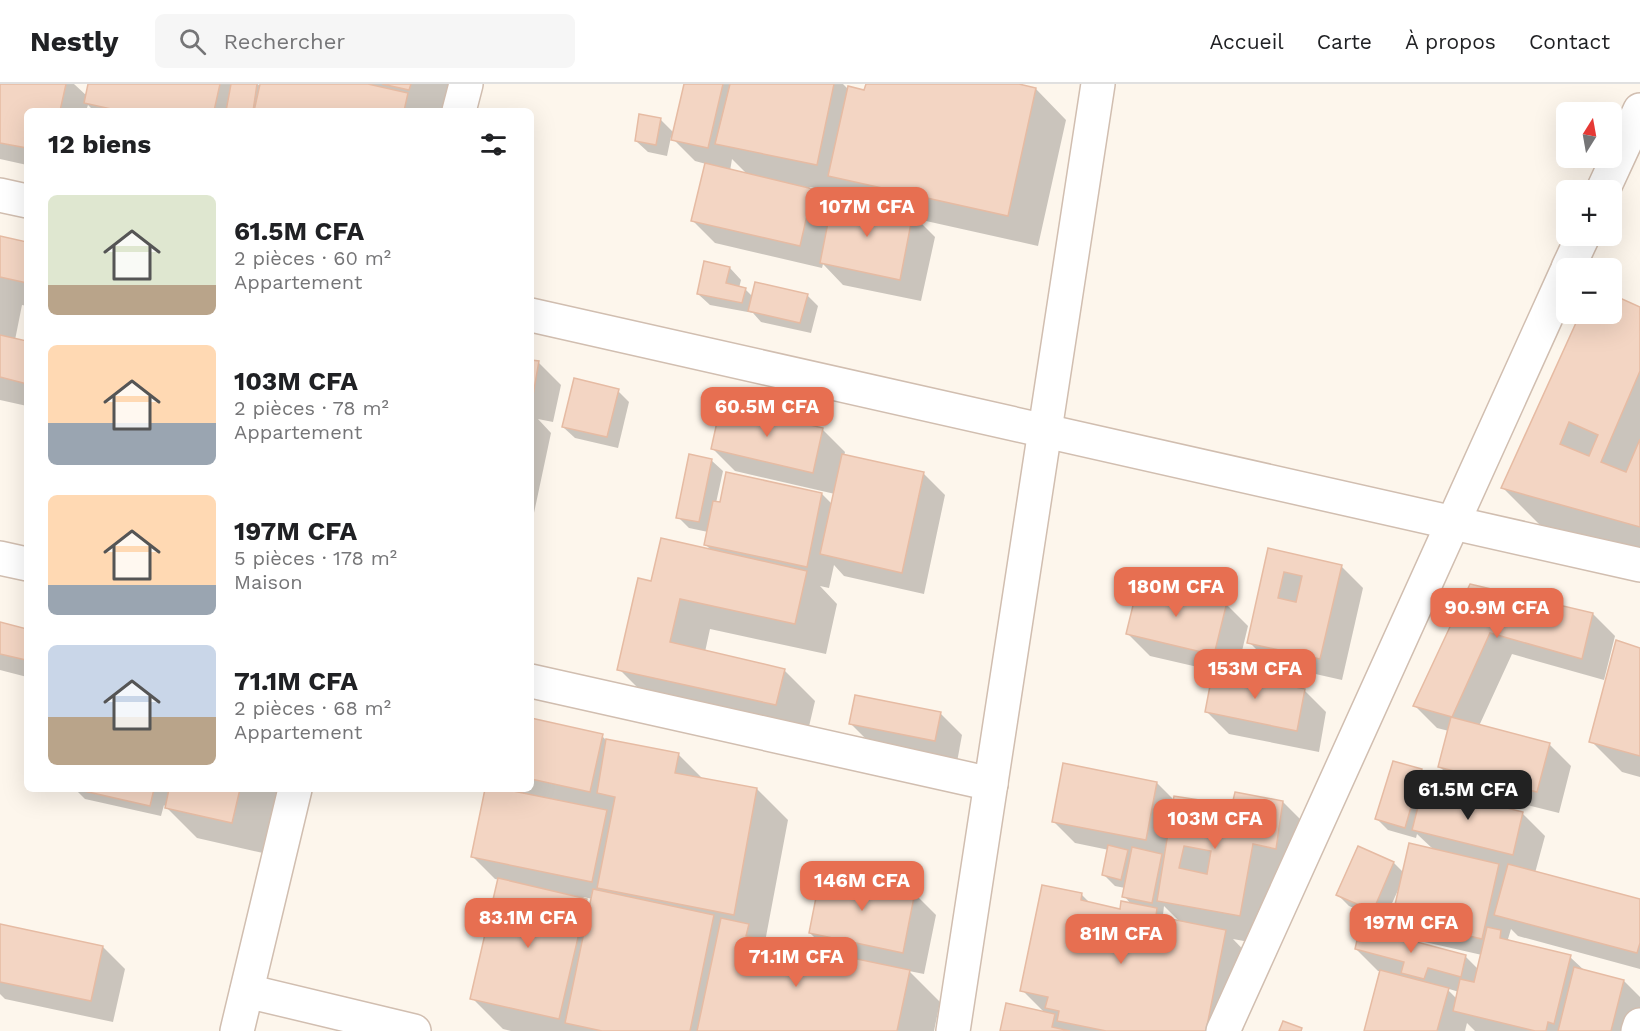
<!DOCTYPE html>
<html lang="fr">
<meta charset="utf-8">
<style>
:root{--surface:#fff;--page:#f6f6f6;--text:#202124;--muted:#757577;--line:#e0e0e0;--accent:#e76f51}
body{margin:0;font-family:"Work Sans",sans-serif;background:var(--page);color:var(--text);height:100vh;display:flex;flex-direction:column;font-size:22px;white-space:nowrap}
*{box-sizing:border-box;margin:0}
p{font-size:20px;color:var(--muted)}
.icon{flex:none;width:33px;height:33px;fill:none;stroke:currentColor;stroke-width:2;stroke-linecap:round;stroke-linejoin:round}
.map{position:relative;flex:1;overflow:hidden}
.details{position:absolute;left:24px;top:24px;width:510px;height:684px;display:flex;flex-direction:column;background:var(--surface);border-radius:9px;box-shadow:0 6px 24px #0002}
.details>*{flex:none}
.needle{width:39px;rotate:11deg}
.fabs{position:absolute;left:1556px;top:18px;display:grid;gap:12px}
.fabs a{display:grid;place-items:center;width:66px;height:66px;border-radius:9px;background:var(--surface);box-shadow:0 6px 24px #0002;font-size:30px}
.price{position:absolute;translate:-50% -51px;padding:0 14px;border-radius:12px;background:var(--accent);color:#fff;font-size:20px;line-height:39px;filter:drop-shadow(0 2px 3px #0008)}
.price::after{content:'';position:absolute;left:50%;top:36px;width:18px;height:14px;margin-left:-9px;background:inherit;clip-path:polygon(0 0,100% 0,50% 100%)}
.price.current{background:#222;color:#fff}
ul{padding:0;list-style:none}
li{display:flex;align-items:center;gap:18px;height:150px;padding:0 24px}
li span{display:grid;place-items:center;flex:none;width:168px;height:120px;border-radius:9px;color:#555}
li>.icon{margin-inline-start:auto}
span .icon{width:72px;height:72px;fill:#fffc;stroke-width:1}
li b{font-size:26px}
h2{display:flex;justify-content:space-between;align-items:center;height:72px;padding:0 24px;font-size:26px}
header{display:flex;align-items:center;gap:36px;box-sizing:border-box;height:84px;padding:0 30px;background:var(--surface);border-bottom:2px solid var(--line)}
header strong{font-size:28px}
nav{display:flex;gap:33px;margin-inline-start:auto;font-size:21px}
.search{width:420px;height:54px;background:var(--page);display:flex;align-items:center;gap:15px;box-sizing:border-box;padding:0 21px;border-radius:9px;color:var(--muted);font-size:22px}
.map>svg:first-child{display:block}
</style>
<header>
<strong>Nestly</strong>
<div class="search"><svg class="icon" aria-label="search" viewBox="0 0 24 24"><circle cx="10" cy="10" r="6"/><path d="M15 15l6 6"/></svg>Rechercher</div>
<nav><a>Accueil</a><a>Carte</a><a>À propos</a><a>Contact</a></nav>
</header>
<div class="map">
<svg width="1640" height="947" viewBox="0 0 1640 947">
<rect width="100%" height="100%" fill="#fdf6ec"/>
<!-- shadow -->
<g fill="#0003" fill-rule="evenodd">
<polygon points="0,0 74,0 87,12 90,0 258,0 261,4 262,0 451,0 443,27 94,27 88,21 86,27 27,27 27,81 0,75"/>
<path d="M686,0h157l6,6 16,2 2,-8h145l24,5 30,31 -28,126 -121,-27 18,18 -14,64 -78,-16 -20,-21 -1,4 -107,-25 -22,-22 13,-57 -11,-3 -24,-24 -4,19 -19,-4 -12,-11 5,-25 20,4 13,13zM732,75l16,16 -18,-4zM809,103l38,8 1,-1 9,9 -25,6z"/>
<polygon points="0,153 27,160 27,222 22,221 15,256 27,259 27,322 0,316"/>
<polygon points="730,184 741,196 739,204 745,205 753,213 807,211 818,222 811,249 761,238 753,229 710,221 698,210"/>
<polygon points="1611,211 1640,224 1640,469 1541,442 1503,404 1582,230 1611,230"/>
<polygon points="531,277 539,279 561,301 553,338 538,335 551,349 534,429 531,428"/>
<polygon points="618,307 629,318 618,364 575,354 563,343"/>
<polygon points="722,322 823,346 845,368 844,372 923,389 945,411 924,510 844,492 834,481 829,504 820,502 837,520 826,570 710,545 705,568 784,586 815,617 807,651 650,616 619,585 652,499 712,467 705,460 708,448 689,444 678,433 711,376 723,387 716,419 822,410 833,421 835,410 735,387 713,365"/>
<polygon points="1269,466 1341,482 1363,504 1342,596 1271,580 1249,558"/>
<polygon points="1471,502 1593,530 1615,552 1604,596 1512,570 1479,642 1549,660 1571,682 1559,729 1462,705 1440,683 1449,647 1437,644 1415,622"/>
<polygon points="1226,520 1248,542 1236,592 1304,606 1326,628 1319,668 1229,650 1207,628 1215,587 1150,572 1128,550"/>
<polygon points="0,540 27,546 27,593 0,586"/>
<polygon points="1640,566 1640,693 1622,688 1591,657"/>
<polygon points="940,629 962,651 957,678 873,662 851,640"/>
<path d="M531,636l71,16 5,5 71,13 25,25 54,10 31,31 -23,122 68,14 -23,-23 104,-40 22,22 -12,59 -15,-3 31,31 -6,29h-423l-8,-2 -31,-31 28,-118 -5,-1 -22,-22 14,-68h8l20,4 -4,-4h20zM583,813l10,2 -2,6z"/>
<path d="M1394,678l28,9 11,11 -3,9 93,23 22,22 -10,37 105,28v68l-122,-33 -7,-7 -3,10 3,3 59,15 15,14 39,10 16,16v28l-2,6h-163l-8,-8 -2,8h-99l15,-60h-3l-22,-22 6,-20 104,28 13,13 3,-15 -66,-15 -22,-22 6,-30h-1l-15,33 -35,-15 -11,-11 21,-47 35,15 10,10 30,-23 -17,-16 -1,4 -28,-8 -11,-11zM1446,904l13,4 -2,7z"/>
<path d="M1157,699l18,18 58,6 50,-5 31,31 -43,113 -38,-7 23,24 -13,68h-242l44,-18 -23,-23 59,-96 10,10 30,7 10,-7 -7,-8 1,-8 -10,-2 -12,-12 6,-24 -34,-7 -22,-22zM1164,822l16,16 -13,-2 -4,-5z"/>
<polygon points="75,705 165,705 169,709 170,705 277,705 263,769 197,754 164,721 161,732 85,715"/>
<polygon points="0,841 103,863 125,885 113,938 5,915 0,910"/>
</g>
<!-- building -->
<g fill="#f3d5c3" stroke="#e6bba3" stroke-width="1.5" fill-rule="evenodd">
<polygon points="0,0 66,0 60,27 27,27 27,64 0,59"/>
<polygon points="88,0 220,0 214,27 120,27 84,19"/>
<polygon points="231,0 257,0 253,27 226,27"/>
<polygon points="260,0 368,0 408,9 404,27 254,27"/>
<polygon points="382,0 411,0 409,6"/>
<polygon points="684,0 723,0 708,64 671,56"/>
<polygon points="730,0 834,0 817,81 715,60"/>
<polygon points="866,0 1019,0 1036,4 1008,132 828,92 848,2 864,6"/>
<polygon points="639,30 661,34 656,61 635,57"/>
<polygon points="705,79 813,105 800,162 691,137"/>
<polygon points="833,113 913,129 900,196 820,179"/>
<polygon points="0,152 27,158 27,199 0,193"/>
<polygon points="704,177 730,183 726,199 746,204 742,219 697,210"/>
<polygon points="755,198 808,210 800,239 748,227"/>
<path d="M1611,210l29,13v64l-39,91 25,10 14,-33v88l-139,-39 79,-174h31zM1569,338l29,13 -9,21 -29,-12z"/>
<polygon points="0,251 27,257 27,300 0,293"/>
<polygon points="531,276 539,277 532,317 531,317"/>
<polygon points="574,294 619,305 607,353 562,343"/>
<polygon points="721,320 823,344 813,389 711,365"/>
<polygon points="689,370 712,375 699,438 676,434"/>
<polygon points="842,370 924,388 902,489 820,470"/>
<polygon points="726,388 822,409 807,483 704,461 713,417 720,418"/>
<polygon points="661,454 807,487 795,540 680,515 670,558 785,585 776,621 617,586 638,494 651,497"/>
<path d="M1268,464l74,17 -22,94 -73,-16zM1284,488l18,4 -6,26 -18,-4z"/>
<polygon points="1139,497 1227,518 1214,571 1126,550"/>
<polygon points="1470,500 1593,529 1582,575 1490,549 1452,633 1413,622"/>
<polygon points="0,538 27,545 26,576 0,570"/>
<polygon points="1616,556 1640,564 1640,672 1589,658"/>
<polygon points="1213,586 1305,605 1297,647 1205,628"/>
<polygon points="855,611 941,628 935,657 849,640"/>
<polygon points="1451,633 1550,659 1537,708 1438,683"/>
<polygon points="531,634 603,650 590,708 531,695"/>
<polygon points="606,655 679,669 675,689 757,704 734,831 597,804 615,713 597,709"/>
<polygon points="1393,677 1422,685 1405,744 1375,735"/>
<polygon points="1063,679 1157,698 1146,756 1052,738"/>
<polygon points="1423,703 1523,728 1513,771 1412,746"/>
<polygon points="75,705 154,705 150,722"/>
<polygon points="169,705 240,705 232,739 165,724"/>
<polygon points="485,705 503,705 607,726 592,798 471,773"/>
<path d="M1235,708l48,9 -7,48 -23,-5 -13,72 -83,-15 17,-105 58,9zM1184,762l27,5 -4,23 -28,-6z"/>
<polygon points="1409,759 1499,780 1482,855 1392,834"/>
<polygon points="1108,761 1128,766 1121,796 1102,791"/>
<polygon points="1358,762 1394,778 1373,827 1336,811"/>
<polygon points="1132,763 1162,770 1152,819 1122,813"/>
<polygon points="1508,780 1640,815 1640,859 1637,869 1494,831"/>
<polygon points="821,788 915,808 903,869 809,849"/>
<polygon points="498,794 587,815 559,935 470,915"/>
<polygon points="1042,801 1082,809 1081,816 1120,825 1121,817 1157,824 1156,832 1226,846 1206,947 1106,947 1057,937 1059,927 1045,924 1048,913 1020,907"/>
<polygon points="593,805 714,831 690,947 602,947 565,939"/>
<polygon points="721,834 749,840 746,852 910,886 897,947 697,947"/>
<polygon points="0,840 103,862 91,917 0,898"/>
<polygon points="1360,843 1466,871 1461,893 1428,884 1424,895 1401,889 1404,878 1355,865"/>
<polygon points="1487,843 1501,846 1500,854 1571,871 1554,940 1548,938 1546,947 1535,947 1453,927 1460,895 1474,898"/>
<polygon points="1574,883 1624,896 1611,947 1558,947"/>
<polygon points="1380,886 1449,904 1437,947 1364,947"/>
<polygon points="1006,919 1055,930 1052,943 1070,947 1000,947"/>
<polygon points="1283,937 1302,944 1301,947 1279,947"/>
</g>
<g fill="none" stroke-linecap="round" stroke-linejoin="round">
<defs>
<g id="minor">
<polyline points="459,27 466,0"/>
<polyline points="1603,106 1640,26"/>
<polyline points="0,111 27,117"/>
<polyline points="1568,184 1583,152"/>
<polyline points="531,231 1640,481"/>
<polyline points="0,474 27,480"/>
<polyline points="531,597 991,700"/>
<polyline points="247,907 414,947"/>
<polyline points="237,947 295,705"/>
<polyline points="953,947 1098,0"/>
<polyline points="1223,947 1566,189"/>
<polyline points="1638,947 1640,941"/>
</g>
</defs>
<!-- minor casing -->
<use href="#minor" stroke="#d1beb0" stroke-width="36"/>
<!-- minor -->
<use href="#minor" stroke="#fff" stroke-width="33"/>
</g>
</svg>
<div class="fabs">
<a><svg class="needle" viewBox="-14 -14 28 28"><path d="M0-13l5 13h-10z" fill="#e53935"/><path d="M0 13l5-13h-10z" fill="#757577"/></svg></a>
<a>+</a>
<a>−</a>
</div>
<b class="price" style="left:867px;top:154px">107M CFA</b>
<b class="price" style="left:767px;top:354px">60.5M CFA</b>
<b class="price" style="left:1176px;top:534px">180M CFA</b>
<b class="price" style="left:1497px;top:555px">90.9M CFA</b>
<b class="price" style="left:1255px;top:616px">153M CFA</b>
<b class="price current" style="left:1468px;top:737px">61.5M CFA</b>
<b class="price" style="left:1215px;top:766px">103M CFA</b>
<b class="price" style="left:862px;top:828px">146M CFA</b>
<b class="price" style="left:528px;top:865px">83.1M CFA</b>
<b class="price" style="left:1411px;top:870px">197M CFA</b>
<b class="price" style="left:1121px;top:881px">81M CFA</b>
<b class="price" style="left:796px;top:904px">71.1M CFA</b>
<section class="details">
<h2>12 biens<svg class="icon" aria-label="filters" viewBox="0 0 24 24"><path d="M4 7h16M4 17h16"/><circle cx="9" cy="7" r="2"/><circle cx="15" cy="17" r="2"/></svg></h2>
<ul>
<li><span style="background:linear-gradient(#dfe7d0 75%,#b9a48a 0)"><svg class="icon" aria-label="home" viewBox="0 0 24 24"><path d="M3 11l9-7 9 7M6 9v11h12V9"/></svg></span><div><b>61.5M CFA</b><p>2 pièces · 60 m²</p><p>Appartement</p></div></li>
<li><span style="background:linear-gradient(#ffd9b3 65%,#9aa5b1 0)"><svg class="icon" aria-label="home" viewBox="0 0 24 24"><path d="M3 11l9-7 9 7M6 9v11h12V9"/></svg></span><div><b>103M CFA</b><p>2 pièces · 78 m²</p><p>Appartement</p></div></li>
<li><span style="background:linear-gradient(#ffd9b3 75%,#9aa5b1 0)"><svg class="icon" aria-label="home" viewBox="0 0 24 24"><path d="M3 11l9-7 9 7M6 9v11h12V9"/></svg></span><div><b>197M CFA</b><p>5 pièces · 178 m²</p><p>Maison</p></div></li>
<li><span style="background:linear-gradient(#c9d6e8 60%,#b9a48a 0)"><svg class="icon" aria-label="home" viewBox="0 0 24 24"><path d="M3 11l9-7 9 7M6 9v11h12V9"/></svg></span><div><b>71.1M CFA</b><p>2 pièces · 68 m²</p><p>Appartement</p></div></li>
</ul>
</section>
</div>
